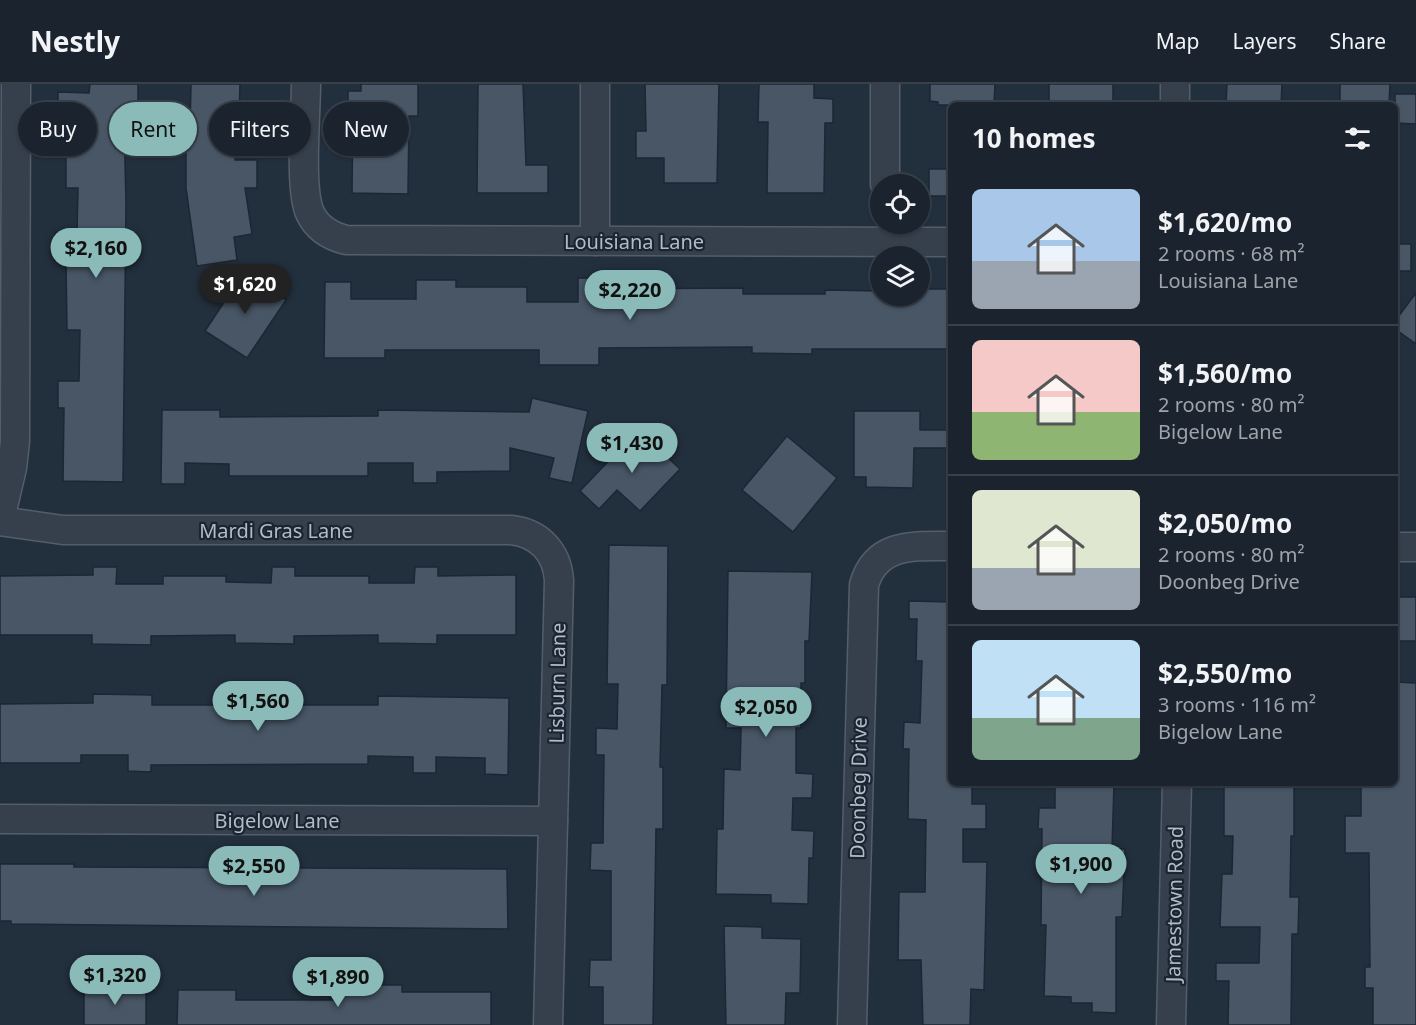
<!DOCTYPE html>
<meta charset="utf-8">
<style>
:root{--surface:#1a232e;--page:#232b36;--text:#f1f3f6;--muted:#9fa4aa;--line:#38404a;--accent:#8bbbb9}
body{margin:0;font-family:"Noto Sans",sans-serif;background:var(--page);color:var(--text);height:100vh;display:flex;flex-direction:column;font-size:22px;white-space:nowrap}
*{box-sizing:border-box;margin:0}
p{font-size:20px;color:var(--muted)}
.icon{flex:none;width:33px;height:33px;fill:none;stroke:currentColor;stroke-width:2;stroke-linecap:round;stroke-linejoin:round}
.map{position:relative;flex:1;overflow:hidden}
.side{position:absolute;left:948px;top:18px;width:450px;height:684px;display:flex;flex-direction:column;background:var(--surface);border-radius:9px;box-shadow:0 2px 4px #0004,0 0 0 2px var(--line)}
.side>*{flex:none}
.hud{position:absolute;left:18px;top:18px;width:570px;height:54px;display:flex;gap:12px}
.tools{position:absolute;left:870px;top:90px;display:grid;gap:12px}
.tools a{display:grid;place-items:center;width:60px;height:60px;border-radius:50%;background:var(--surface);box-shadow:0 2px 4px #0004,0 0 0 2px var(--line);font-size:30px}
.price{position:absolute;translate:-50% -51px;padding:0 14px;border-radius:21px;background:var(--accent);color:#111;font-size:20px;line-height:39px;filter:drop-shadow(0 2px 3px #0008)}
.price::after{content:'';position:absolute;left:50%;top:36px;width:18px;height:14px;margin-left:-9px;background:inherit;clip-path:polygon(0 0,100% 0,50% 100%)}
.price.on{background:#222;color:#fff}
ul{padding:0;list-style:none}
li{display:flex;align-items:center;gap:18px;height:150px;padding:0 24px}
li+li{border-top:2px solid var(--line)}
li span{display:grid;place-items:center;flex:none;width:168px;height:120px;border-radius:9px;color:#555}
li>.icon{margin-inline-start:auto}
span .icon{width:72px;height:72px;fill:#fffc;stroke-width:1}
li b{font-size:26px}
h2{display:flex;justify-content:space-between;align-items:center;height:72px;padding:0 24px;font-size:26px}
.tag{padding:0 21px;border-radius:27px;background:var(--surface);box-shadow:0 2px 4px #0004,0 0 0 2px var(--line);font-size:21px;line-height:54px}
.tag.on{background:var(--accent);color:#111}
header{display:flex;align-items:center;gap:36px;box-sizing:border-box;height:84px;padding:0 30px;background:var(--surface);border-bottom:2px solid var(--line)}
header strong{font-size:28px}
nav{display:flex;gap:33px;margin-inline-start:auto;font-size:21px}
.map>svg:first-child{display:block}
</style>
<header>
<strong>Nestly</strong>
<nav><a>Map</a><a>Layers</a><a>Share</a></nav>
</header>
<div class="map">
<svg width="1416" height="941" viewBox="0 0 1416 941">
<rect width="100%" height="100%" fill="#222f3d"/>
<!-- building -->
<g fill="#485666" stroke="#1d2734" stroke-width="1.5">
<polygon points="90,0 138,0 138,37 124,37 126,118 123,398 63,397 64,324 58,324 58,297 79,297 80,246 67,246 66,176 55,176 55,148 77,149 78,104 66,104 66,37 58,36 58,8 89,9"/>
<polygon points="191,0 240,0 239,36 235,36 235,76 257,76 257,104 245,104 252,150 234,153 237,176 197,182 186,104 186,45 190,45"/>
<polygon points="361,0 418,0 418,32 409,32 408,110 352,109 353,32 348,32 348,7 361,7"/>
<polygon points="478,0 523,0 526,81 548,81 548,109 477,109"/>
<polygon points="645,0 719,0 717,99 664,99 664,74 636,74 636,47 646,47"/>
<polygon points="759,0 814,0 814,14 833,15 833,39 825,39 824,109 767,109 768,38 758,38"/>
<polygon points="930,0 995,0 994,21 938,21 938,18 930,17"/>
<rect x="1049" y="0" width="64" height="21"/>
<polygon points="1227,0 1282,0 1281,21 1226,21"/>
<polygon points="1340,0 1390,0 1389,21 1340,21"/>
<polygon points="1395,10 1416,10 1416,40 1395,39"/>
<rect x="929" y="85" width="22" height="27"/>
<rect x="1395" y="160" width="16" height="27"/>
<polygon points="244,188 286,216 247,274 205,247"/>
<polygon points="578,194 599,194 599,205 743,204 743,210 825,210 825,206 880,207 880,212 920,212 920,205 951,205 951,265 812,265 812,270 752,269 752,263 599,264 599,281 539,281 539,266 385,266 385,274 324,274 325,198 351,198 351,215 416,215 416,196 456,196 456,203 527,203 527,218 578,218"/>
<polygon points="1416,209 1416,260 1395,245 1395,237"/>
<polygon points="532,314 588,327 572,399 549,394 554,374 510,364 510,387 437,388 437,399 413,399 413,379 368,379 368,392 229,392 229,380 185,379 185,400 161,400 162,326 220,326 220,333 378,332 378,326 529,328"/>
<polygon points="854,327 920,327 920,346 951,346 951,364 914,364 913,404 866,403 866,393 854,393"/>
<polygon points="638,346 680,385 640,427 617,406 599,425 580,407"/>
<polygon points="787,352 837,394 793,448 742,406"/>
<polygon points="609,461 668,462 667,601 662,601 660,683 663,683 663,745 656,745 653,941 603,941 603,903 589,903 590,876 611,876 611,787 590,786 591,759 603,759 604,671 596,671 596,644 617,645 618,600 607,600"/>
<polygon points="93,483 117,483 116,500 163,500 163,492 226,492 226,498 271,499 272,483 295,483 295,492 369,492 369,499 414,499 415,483 438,483 438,492 516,491 516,551 437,551 437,560 378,559 378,551 294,552 294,560 235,559 235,551 151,552 151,561 92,560 92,551 0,551 0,492 93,491"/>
<polygon points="728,487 812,488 809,557 805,557 805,599 801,599 801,644 796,644 796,689 813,690 812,714 793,714 792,746 814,747 813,774 809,774 808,820 771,819 771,811 716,810 717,745 723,745 724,685 740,686 741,644 726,644"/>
<rect x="1395" y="513" width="21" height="44"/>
<polygon points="909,517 951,518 951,699 972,699 972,720 986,720 986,745 963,745 963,778 987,778 984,906 971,905 970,941 923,941 921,876 898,876 899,808 925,808 926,736 908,735 909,665 903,665 904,638 920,639 922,577 916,577 917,535 909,535"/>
<polygon points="1395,598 1416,599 1416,941 1373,941 1373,904 1365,904 1365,883 1370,883 1369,769 1345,769 1345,732 1361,732 1361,701 1395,699"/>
<polygon points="93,610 152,611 152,621 378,621 378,612 509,614 508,691 485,690 485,674 436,673 436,689 413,689 413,673 368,672 368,680 151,681 151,688 128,687 128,671 81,671 81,679 0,679 0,620 93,619"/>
<polygon points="1055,699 1114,699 1112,765 1125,765 1122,833 1116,833 1116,929 1092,928 1092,919 1071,919 1071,913 1044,912 1046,841 1041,841 1042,745 1038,745 1039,724 1055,724"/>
<polygon points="1224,699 1294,699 1294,752 1291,752 1290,813 1299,813 1298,850 1292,850 1291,941 1228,941 1229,897 1216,897 1216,879 1259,879 1260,843 1220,843 1222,790 1232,790 1233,752 1224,752"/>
<polygon points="0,780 74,780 74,783 507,785 508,845 11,840 11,837 0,837"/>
<polygon points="724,842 762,843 762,854 801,855 800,909 786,909 785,941 726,941"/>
<polygon points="340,901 402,901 402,908 491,908 491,941 177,941 178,906 236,906 236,916 340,916"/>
<rect x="84" y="904" width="62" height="37"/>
</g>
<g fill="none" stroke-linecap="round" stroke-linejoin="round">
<defs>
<g id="minor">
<path d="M306,0c0,30 -7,105 4,129 7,15 20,23 36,27l605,2"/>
<polyline points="1175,21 1175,0"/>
<polyline points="885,100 885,0"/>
<polyline points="595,157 595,0"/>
<polyline points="0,435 12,384 15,357 16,0"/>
<path d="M0,437l63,9h448c28,3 46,22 48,50l-11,445"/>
<polyline points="1395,463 1416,463"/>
<polyline points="0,735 553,737"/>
<path d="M852,941l12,-440c12,-43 51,-39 87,-39"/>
<polyline points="1171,941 1177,699"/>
</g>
</defs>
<!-- minor casing -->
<use href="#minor" stroke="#545e6b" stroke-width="31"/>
<!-- minor -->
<use href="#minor" stroke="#36404d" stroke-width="28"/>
</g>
<g text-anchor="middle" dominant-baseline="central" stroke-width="4.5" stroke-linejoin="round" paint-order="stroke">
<!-- street labels -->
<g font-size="20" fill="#b2bbc8" stroke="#1b2532">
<text x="634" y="157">Louisiana Lane</text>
<text x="276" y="446">Mardi Gras Lane</text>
<text transform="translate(557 599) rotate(-89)">Lisburn Lane</text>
<text transform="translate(858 704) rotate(-89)">Doonbeg Drive</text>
<text x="277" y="736">Bigelow Lane</text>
<text transform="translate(1174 820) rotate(-89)">Jamestown Road</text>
</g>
</g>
</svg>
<div class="tools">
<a><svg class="icon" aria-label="locate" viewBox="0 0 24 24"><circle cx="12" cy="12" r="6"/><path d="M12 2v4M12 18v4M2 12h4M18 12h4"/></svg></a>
<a><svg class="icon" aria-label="layers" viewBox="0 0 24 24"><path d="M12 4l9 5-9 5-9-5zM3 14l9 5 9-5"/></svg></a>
</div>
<b class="price" style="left:96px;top:195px">$2,160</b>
<b class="price on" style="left:245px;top:231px">$1,620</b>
<b class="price" style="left:630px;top:237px">$2,220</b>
<b class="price" style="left:632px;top:390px">$1,430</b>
<b class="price" style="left:258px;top:648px">$1,560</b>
<b class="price" style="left:766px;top:654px">$2,050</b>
<b class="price" style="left:1081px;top:811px">$1,900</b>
<b class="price" style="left:254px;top:813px">$2,550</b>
<b class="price" style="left:115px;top:922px">$1,320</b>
<b class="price" style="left:338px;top:924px">$1,890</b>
<div class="hud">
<a class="tag">Buy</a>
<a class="tag on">Rent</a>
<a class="tag">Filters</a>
<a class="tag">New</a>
</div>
<section class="side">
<h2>10 homes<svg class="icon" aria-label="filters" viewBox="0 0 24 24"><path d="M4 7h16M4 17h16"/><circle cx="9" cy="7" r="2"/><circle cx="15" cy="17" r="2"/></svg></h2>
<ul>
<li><span style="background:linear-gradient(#a9c7e8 60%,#9aa5b1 0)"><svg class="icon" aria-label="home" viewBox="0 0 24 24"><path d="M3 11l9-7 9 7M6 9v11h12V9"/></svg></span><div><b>$1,620/mo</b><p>2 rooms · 68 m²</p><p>Louisiana Lane</p></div></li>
<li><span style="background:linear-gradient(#f6c9c9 60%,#8fb573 0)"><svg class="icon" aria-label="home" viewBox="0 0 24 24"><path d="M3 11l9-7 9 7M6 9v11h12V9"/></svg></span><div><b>$1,560/mo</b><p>2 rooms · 80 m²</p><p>Bigelow Lane</p></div></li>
<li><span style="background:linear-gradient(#dfe7d0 65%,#9aa5b1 0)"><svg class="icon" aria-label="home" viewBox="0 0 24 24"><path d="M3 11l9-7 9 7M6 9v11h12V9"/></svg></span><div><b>$2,050/mo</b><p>2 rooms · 80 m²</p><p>Doonbeg Drive</p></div></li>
<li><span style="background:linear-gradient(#bfe0f5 65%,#7fa58c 0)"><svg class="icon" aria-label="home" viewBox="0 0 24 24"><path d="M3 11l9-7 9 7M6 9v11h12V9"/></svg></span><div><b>$2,550/mo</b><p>3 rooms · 116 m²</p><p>Bigelow Lane</p></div></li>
</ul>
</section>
</div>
